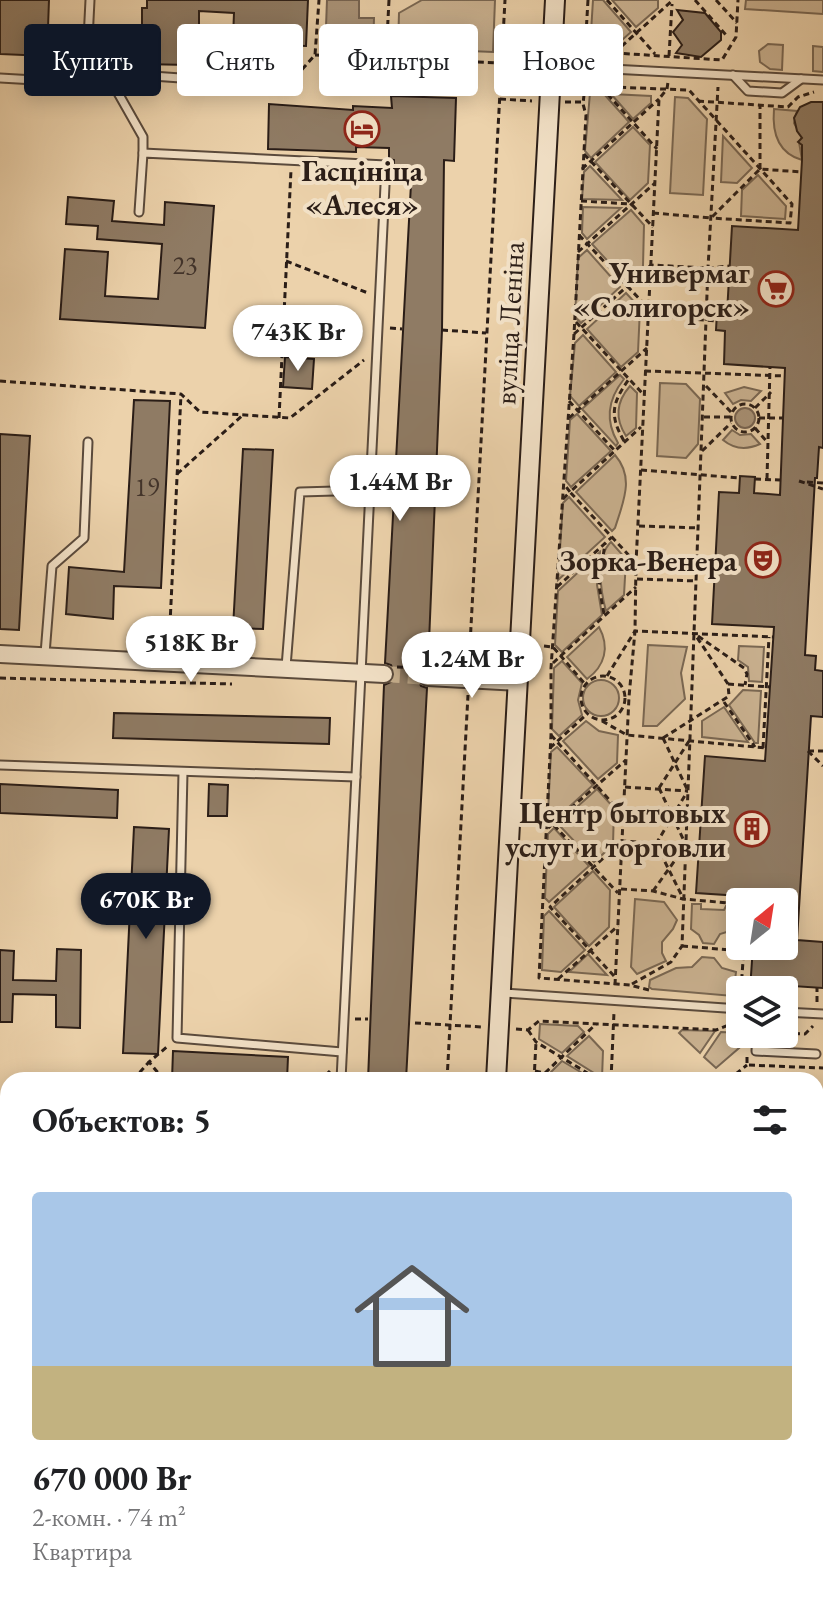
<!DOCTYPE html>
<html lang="ru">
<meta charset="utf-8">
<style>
:root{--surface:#fff;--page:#f6f6f6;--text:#202124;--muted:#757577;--line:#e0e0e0;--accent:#111827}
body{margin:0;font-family:"EB Garamond",serif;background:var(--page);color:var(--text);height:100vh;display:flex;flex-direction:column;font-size:30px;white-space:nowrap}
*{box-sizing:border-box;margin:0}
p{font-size:26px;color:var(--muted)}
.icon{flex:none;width:44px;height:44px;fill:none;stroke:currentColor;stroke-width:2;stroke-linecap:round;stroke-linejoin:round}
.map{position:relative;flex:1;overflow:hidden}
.sheet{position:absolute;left:0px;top:1072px;width:824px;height:538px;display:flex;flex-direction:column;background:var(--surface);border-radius:24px 24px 0 0;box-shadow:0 4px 20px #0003}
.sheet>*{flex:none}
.banner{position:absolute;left:24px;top:24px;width:776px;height:72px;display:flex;gap:16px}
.needle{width:52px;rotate:30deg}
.controls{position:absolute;left:726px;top:888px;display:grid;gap:16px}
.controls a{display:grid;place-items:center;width:72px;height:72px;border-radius:8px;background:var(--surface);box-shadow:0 4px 20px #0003;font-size:40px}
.price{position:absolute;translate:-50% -68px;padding:0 18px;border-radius:28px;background:#fff;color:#222;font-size:26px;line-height:52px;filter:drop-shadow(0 2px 4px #0008)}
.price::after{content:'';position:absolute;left:50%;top:48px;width:24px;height:18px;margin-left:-12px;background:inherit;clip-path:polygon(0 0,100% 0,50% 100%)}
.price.on{background:var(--accent);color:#fff}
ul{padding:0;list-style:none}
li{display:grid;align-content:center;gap:16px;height:424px;padding:0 32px}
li+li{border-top:2px solid var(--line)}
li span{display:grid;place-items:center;height:248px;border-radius:8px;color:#555}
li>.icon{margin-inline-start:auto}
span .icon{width:144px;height:144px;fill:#fffc;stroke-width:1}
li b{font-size:34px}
h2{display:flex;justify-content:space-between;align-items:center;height:96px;padding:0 32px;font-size:34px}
.chip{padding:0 28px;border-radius:8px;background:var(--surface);box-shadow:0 4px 20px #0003;font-size:28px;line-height:72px}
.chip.on{background:var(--accent);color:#fff}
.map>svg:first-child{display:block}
</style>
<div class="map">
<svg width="823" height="1609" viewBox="0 0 823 1609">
<rect width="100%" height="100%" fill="#ecd2ab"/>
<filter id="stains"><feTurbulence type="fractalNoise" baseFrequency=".0025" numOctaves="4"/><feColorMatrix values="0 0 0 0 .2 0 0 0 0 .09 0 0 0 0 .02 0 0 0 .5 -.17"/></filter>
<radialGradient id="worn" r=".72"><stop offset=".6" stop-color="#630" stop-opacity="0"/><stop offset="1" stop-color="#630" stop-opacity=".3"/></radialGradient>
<!-- green -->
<g fill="#cbb392" stroke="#7a6854" stroke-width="2">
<polygon points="422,0 495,0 493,52 398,48 399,13"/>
<polygon points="593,0 603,0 631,32 611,50 590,48"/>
<polygon points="612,0 658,0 658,8 636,27"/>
<polygon points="746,0 823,0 823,14 745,9"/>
<polygon points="768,44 783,45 782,70 770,69 760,62 759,51"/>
<polygon points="813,46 823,47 823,72 813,71"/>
<polygon points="590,93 604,94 629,122 591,158 585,151"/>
<polygon points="611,94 651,96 651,103 633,119"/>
<polygon points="675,97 688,98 707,119 703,195 670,193"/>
<path d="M774,109l23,2 -3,12 8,14 -3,5 3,18c-25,-7 -30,-28 -28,-51z"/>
<polygon points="633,127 650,145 648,183 630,200 595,162"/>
<polygon points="723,136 752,168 737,183 721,182"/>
<polygon points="590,166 622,200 582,199 584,172"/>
<polygon points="758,175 786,206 785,219 741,216 742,190"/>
<polygon points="583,207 621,208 587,239 582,233"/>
<polygon points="631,210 644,225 643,266 626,281 592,244"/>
<polygon points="587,250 620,287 581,323 575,317 578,258"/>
<polygon points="626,293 640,308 638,352 621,367 587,329"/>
<polygon points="583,335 616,372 579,406 570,396 575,343"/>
<path d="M620,375l4,4c-16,20 -19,42 -6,64l-2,3 -34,-37z"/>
<polygon points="660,383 686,384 700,399 698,444 686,458 657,456"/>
<path d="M630,386l7,7 -1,35 -10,8c-11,-17 -10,-34 4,-50z"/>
<polygon points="744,387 761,391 751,401 741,400 733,404 725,393"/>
<polygon points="577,414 611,451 571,487 566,481 570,420"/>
<path d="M732,430l8,5 11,-1 9,10c-13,6 -26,5 -37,-4z"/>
<path d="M615,455c20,23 8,47 0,73l-3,3 -36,-39z"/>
<polygon points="569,497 605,537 558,580 563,503"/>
<path d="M611,542l15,17 -2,36 -18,16c-5,-18 -11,-54 5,-69z"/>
<polygon points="600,552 597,585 602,615 562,652 555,645 558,591"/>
<path d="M599,627c11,20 6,39 -12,52l-20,-22z"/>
<polygon points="648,645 687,647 681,673 685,699 657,726 643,726"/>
<polygon points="739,646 764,647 762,682 749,681 748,667 738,660"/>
<polygon points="562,661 582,683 578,700 582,715 559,736 552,729 554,668"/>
<circle cx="601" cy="698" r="18"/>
<polygon points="743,690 761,691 758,743 755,743 729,705"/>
<polygon points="724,707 748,742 702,737 702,721"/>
<polygon points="586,721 599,731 618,735 617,763 598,779 563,741"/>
<polygon points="557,747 593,785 555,820 548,813 551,752"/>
<polygon points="597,789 614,808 613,845 594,862 558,824"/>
<polygon points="554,828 589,866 549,902 545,898 548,834"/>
<polygon points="593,871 610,890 609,927 589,946 554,907"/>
<polygon points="635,899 664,902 677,920 673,929 662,942 662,953 666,961 637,974 631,967"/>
<polygon points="692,904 701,904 701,909 724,910 726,906 733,906 733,930 720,934 714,944 703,943 699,935 691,929"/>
<polygon points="549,911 585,950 561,972 542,970 544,916"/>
<polygon points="588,954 607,975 569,972"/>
<polygon points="702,957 714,958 722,968 736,972 733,996 652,989 649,987 650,980 676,968 692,967"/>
<polygon points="540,1024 578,1026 584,1032 562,1053 539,1039"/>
<polygon points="682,1030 715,1031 700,1053 679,1033"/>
<polygon points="721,1032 740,1033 746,1042 716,1068 704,1057"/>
<polygon points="589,1036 603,1051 602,1078 567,1056"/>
<polygon points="562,1061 594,1080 559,1080 551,1072"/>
<polygon points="816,1360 823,1361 823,1410 819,1411 816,1410"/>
<polygon points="823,1517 823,1609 651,1609 647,1602 816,1602 816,1519"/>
<polygon points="0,1561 8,1561 8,1602 214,1602 246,1609 0,1609"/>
<polygon points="375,1602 627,1602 632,1609 372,1609"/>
</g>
<!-- water -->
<g fill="#aa9479" stroke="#776452" stroke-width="2">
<polygon points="327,0 359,0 359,18 374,18 373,51 343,50 344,28 326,27"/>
<circle cx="745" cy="418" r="10"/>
</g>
<!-- building -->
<g fill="#8f7b64" stroke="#2a1d17" stroke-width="2">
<polygon points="0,0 49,0 47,56 0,54"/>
<polygon points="147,0 308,0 306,46 280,45 278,82 251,80 254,39 233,38 234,13 199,11 199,44 189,65 142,64 142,8 147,8"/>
<polygon points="677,10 705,13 721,32 721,40 701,57 676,53 682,45 673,32 683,20"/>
<polygon points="391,96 456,98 454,161 444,160 442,330 428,666 419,670 417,677 421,686 427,688 406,1080 368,1080 384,685 393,681 395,674 391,665 385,663 411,184 393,183 394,160 389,159 389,148 356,147 356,152 268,149 269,104 353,110 353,106 392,108"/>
<polygon points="811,102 823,102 823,448 819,447 817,478 815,478 805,655 816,656 815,670 823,671 823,717 811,716 797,940 823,942 823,988 793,986 793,990 750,990 753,946 784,946 784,902 756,902 756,897 696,893 705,756 765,761 774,627 712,624 719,492 739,493 740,476 755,477 754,493 780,495 785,368 724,364 725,331 716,330 717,312 727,313 732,226 798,230 802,160 802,145 798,142 802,138 797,131 794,118 800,107"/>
<polygon points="68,197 114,201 112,221 164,225 165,202 214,206 205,328 60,319 65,249 108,252 105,296 158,299 162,244 97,239 98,226 66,224"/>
<polygon points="285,357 314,359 312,389 283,387"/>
<polygon points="134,400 170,401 161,588 114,586 113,619 66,614 69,567 124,572"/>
<polygon points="0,434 30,436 19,630 0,629"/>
<polygon points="243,449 273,450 263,629 233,628"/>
<polygon points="114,713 330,718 329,744 113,738"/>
<polygon points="0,784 118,790 117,818 0,813"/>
<polygon points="209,784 228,785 227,816 208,816"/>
<polygon points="134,827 169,829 158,1054 123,1053"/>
<polygon points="57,949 81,950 80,1028 56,1027 56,995 13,994 12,1022 0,1022 0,950 14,951 13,980 56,981"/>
<polygon points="173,1051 288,1057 287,1080 172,1080"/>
</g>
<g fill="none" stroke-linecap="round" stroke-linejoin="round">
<!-- tertiary-tunnel -->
<polyline stroke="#c5ae8d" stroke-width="16" stroke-dasharray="16 8" stroke-linecap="butt" points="384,674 428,677"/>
<defs>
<g id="service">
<polyline points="90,0 88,40 143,137 143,153"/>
<polyline points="101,64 124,74 237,82 239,46"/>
<polyline points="554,66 823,80"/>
<polyline points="733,75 748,91 782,93 801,79"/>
<polyline points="0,78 35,80 88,40"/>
<polyline points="139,212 143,153 386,165 341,1080"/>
<polyline points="45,654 52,566 84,538 88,442"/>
<polyline points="286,667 300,492 370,490"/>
<polyline points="0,765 356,777"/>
<polyline points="183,772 177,1038 342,1052"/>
<polyline points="503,993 740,1009"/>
<polyline points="784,1012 823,1014"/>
<polyline points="757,1034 756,1051 816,1054"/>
<polyline points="0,1373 8,1373"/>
<polyline points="636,1602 640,1609"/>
</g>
<g id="tertiary">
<polyline points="0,654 384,674"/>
<polyline points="428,677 518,682"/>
</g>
<g id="secondary">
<polyline points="496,1080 555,0"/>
<polyline points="816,1472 823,1470"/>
<polyline points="0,1505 8,1506"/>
</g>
</defs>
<!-- service casing -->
<use href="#service" stroke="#5a4a3c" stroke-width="11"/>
<!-- tertiary casing -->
<use href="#tertiary" stroke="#5a4a3c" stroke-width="20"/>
<!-- secondary casing -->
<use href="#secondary" stroke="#2a1d17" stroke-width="22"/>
<!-- path -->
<g stroke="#2a1d17" stroke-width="3" stroke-dasharray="6 4" stroke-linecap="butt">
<polyline points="389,0 386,58 501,63"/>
<polyline points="588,0 585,51 722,60 736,37 738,0"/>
<polyline points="607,0 655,54"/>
<polyline points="695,0 727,36"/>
<polyline points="716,0 737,23"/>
<polyline points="614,53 673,0"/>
<polyline points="315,55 386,58"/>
<polyline points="669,56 672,4"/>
<polyline points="72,65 88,67"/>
<polyline points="601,87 657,149"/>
<polyline points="243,92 280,94 315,55 319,0"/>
<polyline points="500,99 532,101"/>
<polyline points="698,101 788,107 798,97 814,92"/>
<polyline points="565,102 581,102"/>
<polyline points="584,154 653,227"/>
<polyline points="582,169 659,99"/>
<polyline points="760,169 760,105"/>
<polyline points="581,201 629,204"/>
<polyline points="653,213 711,218 760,169 801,172"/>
<polyline points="579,235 648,308"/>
<polyline points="578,252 655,183"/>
<polyline points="286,261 368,293"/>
<polyline points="648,315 716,321"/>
<polyline points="576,322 644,395"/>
<polyline points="390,328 402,329"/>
<polyline points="442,330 486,333"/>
<polyline points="574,334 651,265 708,268 730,266"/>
<polyline points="645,371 785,376"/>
<polyline points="0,381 181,394 200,412 290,418 364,360"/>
<polyline points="706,386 731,412"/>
<polyline points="569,401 615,451"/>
<circle cx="745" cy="418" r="14"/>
<polyline points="755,408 771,392"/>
<polyline points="704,417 730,417"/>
<polyline points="279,418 291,170"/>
<polyline points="569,418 647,348"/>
<polyline points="759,418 783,418"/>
<polyline points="755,428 768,443"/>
<path d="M624,441c-15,-26 -12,-38 5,-62"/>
<polyline points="702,451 731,423"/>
<polyline points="641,470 740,478"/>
<polyline points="177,474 243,415"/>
<polyline points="755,479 780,480"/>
<polyline points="767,479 770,367"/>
<polyline points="799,481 823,489"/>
<polyline points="807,482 823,483"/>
<polyline points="563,499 570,492 564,484"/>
<polyline points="639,526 699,528"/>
<polyline points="636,563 570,492 641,427"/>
<polyline points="637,579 697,581"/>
<polyline points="557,587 612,537"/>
<polyline points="604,614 599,586 605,543"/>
<polyline points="698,636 744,668 747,674 745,685"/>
<polyline points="471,640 501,643"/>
<polyline points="169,645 181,394"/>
<polyline points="544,646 553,647 585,684"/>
<polyline points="469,663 505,0"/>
<polyline points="553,663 636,587"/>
<polyline points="397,667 417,668"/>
<circle cx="603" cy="698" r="22"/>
<polyline points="607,676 635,631 774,637"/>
<polyline points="0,678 232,684"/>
<polyline points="728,684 770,687"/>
<polyline points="724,702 755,747"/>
<polyline points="602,721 627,735 766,748"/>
<polyline points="551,735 623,815"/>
<polyline points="663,738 729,696 728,684 696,636"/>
<polyline points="663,738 687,789"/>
<polyline points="550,748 587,714"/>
<polyline points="763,748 769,637"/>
<polyline points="808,751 823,766"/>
<polyline points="808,751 823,751"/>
<polyline points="625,787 688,791"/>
<polyline points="659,788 685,843"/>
<polyline points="659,788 689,741"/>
<polyline points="547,818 618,893"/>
<polyline points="548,828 626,760"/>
<polyline points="656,844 687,792"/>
<polyline points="656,844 683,898"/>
<polyline points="621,889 653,891 683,899 740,904"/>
<polyline points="653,891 686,845"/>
<polyline points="682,946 744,951"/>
<polyline points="614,976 550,907 622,841 686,845"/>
<polyline points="558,979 618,926"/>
<polyline points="632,984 671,962 682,946 708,268 718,87"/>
<polyline points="615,985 629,697 635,631 636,563 659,99 667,89 668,82"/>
<polyline points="649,990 630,985 539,978 551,735 551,668 574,334 586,115 583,104 585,86 689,90 792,204 790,223 711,218"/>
<polyline points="741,990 744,946"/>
<polyline points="817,1002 817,988"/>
<polyline points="355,1019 368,1019"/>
<polyline points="415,1023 482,1027"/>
<polyline points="516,1029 528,1030 539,1021 716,1030 739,1021"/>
<polyline points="528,1030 536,1042 599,1080"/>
<polyline points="784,1033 805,1034 813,1026"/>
<polyline points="747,1057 747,1065 823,1068"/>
<polyline points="535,1071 545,1073 552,1080"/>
<polyline points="545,1073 596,1024"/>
<polyline points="133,1080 149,1062"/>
<polyline points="164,1080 149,1062 168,1046"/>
<polyline points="321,1080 330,1071"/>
<polyline points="447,1080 468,695"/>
<polyline points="534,1080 536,1042"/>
<polyline points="611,1080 614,1012"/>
<polyline points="728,1080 747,1065"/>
<polyline points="0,1104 8,1105"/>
<polyline points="0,1321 8,1322"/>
<polyline points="816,1412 823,1416"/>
<polyline points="816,1435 820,1434 823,1427"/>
<polyline points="0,1467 8,1467"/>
<polyline points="816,1512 823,1510"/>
<polyline points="0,1548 8,1548"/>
<polyline points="769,1602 777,1609"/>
<polyline points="366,1609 369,1602"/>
</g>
<!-- service -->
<use href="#service" stroke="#f3e2c8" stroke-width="7"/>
<!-- tertiary -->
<use href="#tertiary" stroke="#f3e2c8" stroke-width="16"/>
<!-- secondary -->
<use href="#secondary" stroke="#f3e2c8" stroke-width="18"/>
</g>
<!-- icons -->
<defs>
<symbol id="hotel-ring" viewBox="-11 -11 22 22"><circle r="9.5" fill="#f3e2c8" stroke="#8f2418" stroke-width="1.5"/><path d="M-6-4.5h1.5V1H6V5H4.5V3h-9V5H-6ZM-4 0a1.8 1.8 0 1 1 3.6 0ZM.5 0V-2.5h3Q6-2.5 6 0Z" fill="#8f2418"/></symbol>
<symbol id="supermarket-ring" viewBox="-11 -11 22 22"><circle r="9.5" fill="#f3e2c8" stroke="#8f2418" stroke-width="1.5"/><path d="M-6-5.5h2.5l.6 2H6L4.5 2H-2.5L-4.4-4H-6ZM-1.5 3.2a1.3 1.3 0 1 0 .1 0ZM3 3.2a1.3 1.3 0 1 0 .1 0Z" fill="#8f2418"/></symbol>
<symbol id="theatre-ring" viewBox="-11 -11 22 22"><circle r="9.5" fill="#f3e2c8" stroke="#8f2418" stroke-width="1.5"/><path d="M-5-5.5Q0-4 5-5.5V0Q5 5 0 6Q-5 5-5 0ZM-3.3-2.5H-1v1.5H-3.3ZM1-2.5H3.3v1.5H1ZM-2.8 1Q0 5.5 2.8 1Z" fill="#8f2418"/></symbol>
<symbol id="building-ring" viewBox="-11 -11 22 22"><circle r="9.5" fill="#f3e2c8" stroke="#8f2418" stroke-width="1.5"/><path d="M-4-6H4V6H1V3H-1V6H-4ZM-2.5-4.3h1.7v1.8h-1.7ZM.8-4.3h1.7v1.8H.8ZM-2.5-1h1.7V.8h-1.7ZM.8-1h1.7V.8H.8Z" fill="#8f2418"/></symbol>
</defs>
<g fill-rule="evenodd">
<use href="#hotel-ring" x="342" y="109" width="40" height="40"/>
<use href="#supermarket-ring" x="756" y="269" width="40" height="40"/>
<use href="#theatre-ring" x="743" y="540" width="40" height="40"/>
<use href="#building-ring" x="732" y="809" width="40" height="40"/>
</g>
<g text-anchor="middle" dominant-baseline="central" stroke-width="8" stroke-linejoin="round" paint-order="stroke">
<!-- number labels -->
<g font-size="26" fill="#43342a">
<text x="185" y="265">23</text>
<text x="147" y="487">19</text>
</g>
<!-- poi labels -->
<g font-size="30" font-weight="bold" fill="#2a1d17" stroke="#f3e2c8" text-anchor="end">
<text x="362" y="170" text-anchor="middle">Гасцініца<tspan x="362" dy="34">«Алеся»</tspan></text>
<text x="750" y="272">Универмаг<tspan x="750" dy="34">«Солигорск»</tspan></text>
<text x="737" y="560">Зорка-Венера</text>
<text x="726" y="812">Центр бытовых<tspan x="726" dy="34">услуг и торговли</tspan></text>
</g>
<!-- street labels -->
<g font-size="30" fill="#2a1d17" stroke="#f3e2c8">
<text transform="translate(509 323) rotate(-87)">вуліца Леніна</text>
</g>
</g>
<rect width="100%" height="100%" filter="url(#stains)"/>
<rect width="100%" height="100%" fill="url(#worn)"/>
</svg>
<div class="controls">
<a><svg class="needle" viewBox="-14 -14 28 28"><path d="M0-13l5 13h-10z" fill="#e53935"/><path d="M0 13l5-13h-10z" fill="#757577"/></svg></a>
<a><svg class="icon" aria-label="layers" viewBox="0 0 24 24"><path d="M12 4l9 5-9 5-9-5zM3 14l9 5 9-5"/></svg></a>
</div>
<b class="price" style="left:298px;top:373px">743K Br</b>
<b class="price" style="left:400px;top:523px">1.44M Br</b>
<b class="price" style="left:191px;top:684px">518K Br</b>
<b class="price" style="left:472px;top:700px">1.24M Br</b>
<b class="price on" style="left:146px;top:941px">670K Br</b>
<div class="banner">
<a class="chip on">Купить</a>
<a class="chip">Снять</a>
<a class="chip">Фильтры</a>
<a class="chip">Новое</a>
</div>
<section class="sheet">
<h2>Объектов: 5<svg class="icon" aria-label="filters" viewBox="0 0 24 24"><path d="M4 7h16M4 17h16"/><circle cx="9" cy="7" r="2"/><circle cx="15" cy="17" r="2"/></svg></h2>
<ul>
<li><span style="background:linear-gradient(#a9c7e8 70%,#c2b280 0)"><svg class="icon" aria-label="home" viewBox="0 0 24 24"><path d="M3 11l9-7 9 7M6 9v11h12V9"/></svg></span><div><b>670 000 Br</b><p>2-комн. · 74 m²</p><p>Квартира</p></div></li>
</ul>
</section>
</div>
